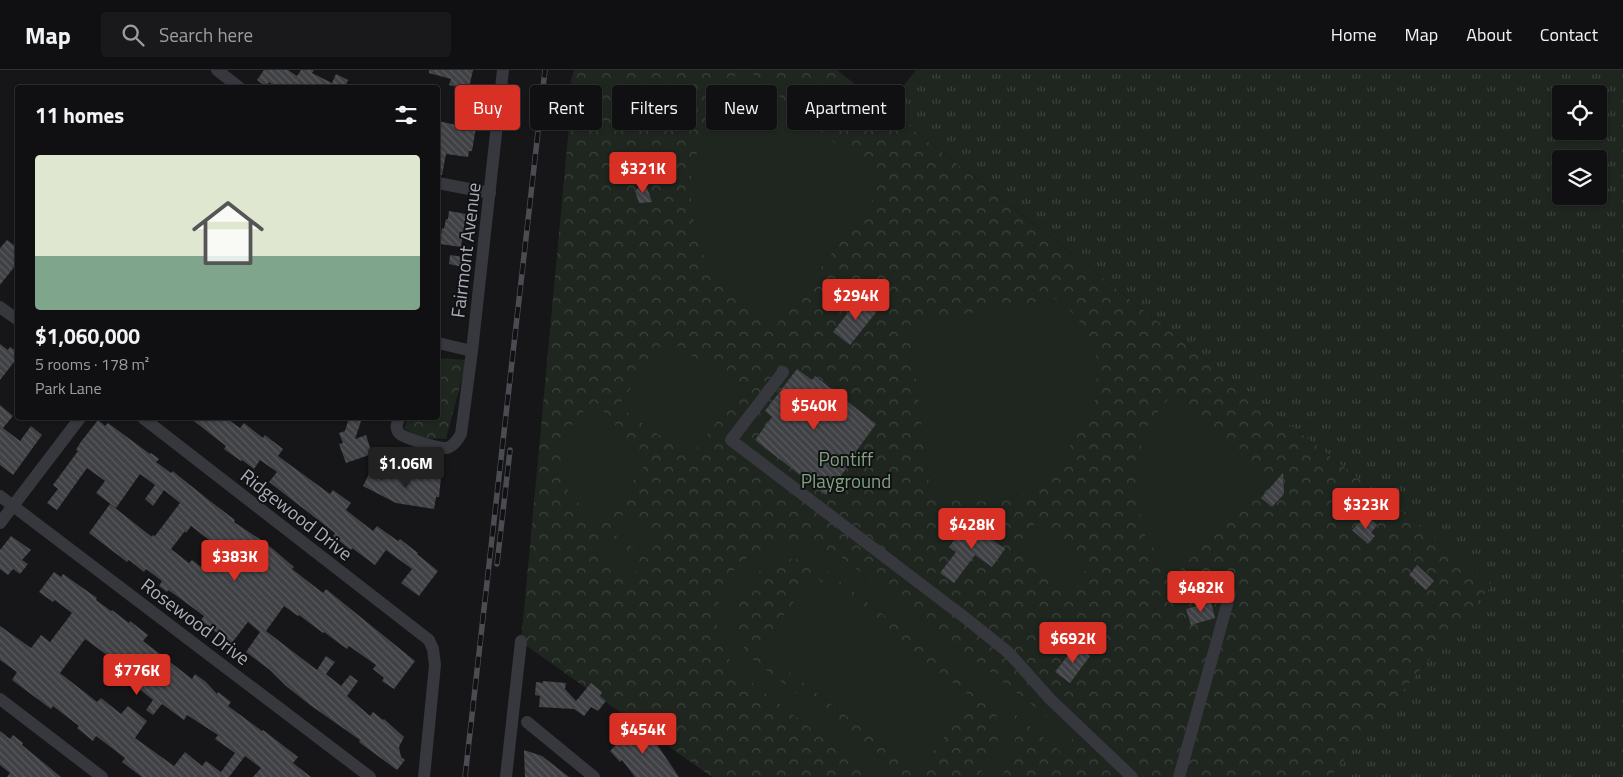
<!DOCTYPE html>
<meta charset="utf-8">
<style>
:root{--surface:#101012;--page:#19191b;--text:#f1f3f6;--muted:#9c9d9f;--line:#303032;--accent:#d93025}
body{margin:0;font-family:"Titillium Web",sans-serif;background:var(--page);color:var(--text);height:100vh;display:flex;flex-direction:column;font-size:19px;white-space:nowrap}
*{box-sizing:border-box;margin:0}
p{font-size:16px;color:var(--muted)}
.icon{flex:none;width:28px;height:28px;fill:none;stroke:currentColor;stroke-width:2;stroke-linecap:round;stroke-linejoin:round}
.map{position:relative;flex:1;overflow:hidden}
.side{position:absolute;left:15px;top:15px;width:425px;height:335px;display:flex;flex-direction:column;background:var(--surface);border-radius:5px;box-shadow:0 1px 4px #0004,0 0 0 1px var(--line)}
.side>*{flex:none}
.guide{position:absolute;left:455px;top:15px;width:475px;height:45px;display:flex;gap:10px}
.buttons{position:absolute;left:1552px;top:15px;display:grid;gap:10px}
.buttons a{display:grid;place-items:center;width:55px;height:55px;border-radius:5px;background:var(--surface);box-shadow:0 1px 4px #0004,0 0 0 1px var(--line);font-size:25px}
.price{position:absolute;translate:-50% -42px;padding:0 11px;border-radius:5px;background:var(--accent);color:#fff;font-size:16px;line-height:32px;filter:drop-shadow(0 1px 2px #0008)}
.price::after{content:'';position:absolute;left:50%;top:30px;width:15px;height:11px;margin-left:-8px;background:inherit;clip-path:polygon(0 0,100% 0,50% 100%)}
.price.active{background:#222;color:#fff}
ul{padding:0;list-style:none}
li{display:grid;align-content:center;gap:10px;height:265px;padding:0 20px}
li+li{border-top:1px solid var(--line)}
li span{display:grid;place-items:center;height:155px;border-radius:5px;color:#555}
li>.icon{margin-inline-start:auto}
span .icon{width:90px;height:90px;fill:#fffc;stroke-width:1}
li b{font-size:21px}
h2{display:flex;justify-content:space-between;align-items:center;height:60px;padding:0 20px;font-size:21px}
.chip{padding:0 18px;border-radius:5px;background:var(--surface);box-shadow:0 1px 4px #0004,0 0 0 1px var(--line);font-size:18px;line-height:45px}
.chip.active{background:var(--accent);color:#fff}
header{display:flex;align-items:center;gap:30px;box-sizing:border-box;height:70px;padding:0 25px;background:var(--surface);border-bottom:1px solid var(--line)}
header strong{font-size:24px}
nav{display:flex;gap:28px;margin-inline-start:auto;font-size:18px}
.search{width:350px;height:45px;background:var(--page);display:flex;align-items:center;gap:12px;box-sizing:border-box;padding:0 18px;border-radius:5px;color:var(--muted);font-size:19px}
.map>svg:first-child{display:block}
</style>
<header>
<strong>Map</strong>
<div class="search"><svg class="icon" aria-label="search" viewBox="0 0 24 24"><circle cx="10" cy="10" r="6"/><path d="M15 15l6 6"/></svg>Search here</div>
<nav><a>Home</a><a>Map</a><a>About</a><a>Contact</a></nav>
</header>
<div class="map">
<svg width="1623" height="707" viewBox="0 0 1623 707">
<defs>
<pattern id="grass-tufts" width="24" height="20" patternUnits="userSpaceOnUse" patternTransform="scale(1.25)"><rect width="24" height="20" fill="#1e261f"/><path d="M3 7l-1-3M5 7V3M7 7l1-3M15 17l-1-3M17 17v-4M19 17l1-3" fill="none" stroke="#3c433d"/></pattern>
<pattern id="forest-crowns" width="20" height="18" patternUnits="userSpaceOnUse" patternTransform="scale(1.25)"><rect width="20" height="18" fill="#1e261f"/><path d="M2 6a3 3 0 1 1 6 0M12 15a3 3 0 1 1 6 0" fill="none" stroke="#3c433d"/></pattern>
<pattern id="building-back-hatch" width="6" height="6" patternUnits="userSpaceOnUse" patternTransform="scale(1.25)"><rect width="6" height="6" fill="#404145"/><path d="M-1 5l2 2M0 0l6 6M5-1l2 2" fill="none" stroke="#595a5e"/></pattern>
</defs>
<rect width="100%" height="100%" fill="#161618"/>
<!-- grass -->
<path fill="url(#grass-tufts)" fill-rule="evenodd" d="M916,0h707v707h-293l163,-193 -607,-476zM1561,24h38v37h-38zM1561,89h38v37h-38z"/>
<!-- forest -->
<g fill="url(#forest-crowns)">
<polygon points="574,0 837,0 1493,514 1330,707 712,707 521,572 573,13 570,14"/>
<path d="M438,288l29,2 -21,79c-16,-1 -29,0 -42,-11l4,-10h30z"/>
</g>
<!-- pitch -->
<g fill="#1e261f">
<polygon points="740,0 748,0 876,108 875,127 775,257 746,237 727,218 704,187 691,140 691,105 704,57 719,26"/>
<polygon points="1060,228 1084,257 1098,291 1094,339 1060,391 1027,422 992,432 931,429 910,264 918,252"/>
<polygon points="666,269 743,318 690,387 618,336"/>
<polygon points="1174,322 1266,411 1175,505 1146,468 1135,423 1138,387 1148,354"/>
<polygon points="594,330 647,392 598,457 563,414 564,364"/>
<polygon points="623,445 658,471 646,488 611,461"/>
<polygon points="1037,451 1091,493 1070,521 1015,478"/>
<polygon points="606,468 641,493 629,510 594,483"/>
<path d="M797,471l18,3 26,13 233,180 -12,16 -47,-39v26l-4,18 -9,18 -27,1c17,-12 28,-39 22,-59 -4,-14 -15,-25 -25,-35l-152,-117c-12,-4 -22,-8 -34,-7 -9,0 -18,5 -25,11 -29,21 -33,62 -9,89l153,118h-31l-135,-104 -16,-23 -6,-20v-20l4,-17 8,-17 10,-12 14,-11 17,-8 12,-3z"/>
<polygon points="814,506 974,629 918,701 758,578"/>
</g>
<!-- building -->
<g fill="url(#building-back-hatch)" fill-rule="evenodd">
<polygon points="264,0 288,0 297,6 301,0 314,0 312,3 332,13 336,4 348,10 345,18 276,18 269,12 266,17 257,10"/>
<polygon points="429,0 473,0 469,18 479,20 473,56 476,57 472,81 469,81 468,87 446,84 442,105 438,105 438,51 456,55 459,38 464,39 467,19 449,15 451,9 429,3"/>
<polygon points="636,85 640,99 624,104 619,90"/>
<polygon points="645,112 652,132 639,133 635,121"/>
<polygon points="449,141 466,144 461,177 440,174 442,158 444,159 446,149 448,149"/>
<polygon points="7,170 18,178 18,192 0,215 0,178"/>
<polygon points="450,185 464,187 463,197 449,194"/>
<polygon points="861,226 878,240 850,275 833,262"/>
<polygon points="0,274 8,280 10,277 18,282 18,287 0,310"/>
<polygon points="797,299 812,310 815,306 876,354 857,380 859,382 826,425 755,370 772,347 765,341"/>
<polygon points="0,335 13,346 3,358 20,371 31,356 42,365 13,405 0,395"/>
<polygon points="190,348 226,348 240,358 244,353 263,368 265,365 283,379 278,386 330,424 333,420 351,433 346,440 373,461 377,456 398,471 400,469 418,483 417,484 438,501 419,526 401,513 412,499 386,480 375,495 352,478 351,480 333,466 335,463 269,412 277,402 260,390 254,399 242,390 241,391 224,379 226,376"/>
<polygon points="349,348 362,348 355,369 366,365 372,384 346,393 339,374 343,373 339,363 345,361"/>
<path d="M98,350l7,6 3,-3 42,31 1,-1 8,6 -3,3 15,11 2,-2 7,6 30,24 25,19 -1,2 33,22 27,23 -2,2 31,24 3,-4 89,72 -21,28 -12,-8 2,-3 -11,-9 3,-4 -27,-19 -2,3 -23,-17 -1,1 -24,-18 -1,1 -14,-10 -18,25 51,39 9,-14 9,6 -9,12 15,12 9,-11 8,6 -11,15 23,20 3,-4 10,8 1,-1 20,18 -5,10 2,10 4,3 -8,10 -38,-28 1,-2 -50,-35 -24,-19 -16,-16 -24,-18 14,-20 -12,-10 -17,22 -28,-22 -2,-2 3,-4 -30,-22 -6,-4 -1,2 -8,-6 3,-5 -16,-12 -2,3 -15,-12 -2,2 -38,-29 21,-29 42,33 1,-2 2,1 25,-33 -16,-13 -11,16 -8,-7 10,-14 -15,-11 -24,34 -20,-15 9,-12 -18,-13 -30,42 -10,-7 11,-14 -5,-4 25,-34 -2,-1 4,-7zM191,456l26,20 -16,21 -9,-7 -3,3 -18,-14 14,-18 1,2z"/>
<polygon points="388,399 405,408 406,404 432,407 432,405 441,407 439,427 436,427 434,439 396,433 363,416 370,402 380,407 381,411"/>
<polygon points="1283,403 1284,424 1272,437 1261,428"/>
<polygon points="1368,447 1377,455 1371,463 1375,466 1368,474 1352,460 1360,452 1362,453"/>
<polygon points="969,450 977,456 980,452 991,460 987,466 1005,479 992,497 975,485 954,513 940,503 956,482 949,477"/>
<polygon points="11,466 31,480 22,490 28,494 20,504 13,499 8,505 0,499 0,480"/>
<polygon points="1417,495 1434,511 1426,520 1409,505"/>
<path d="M54,502l7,5 2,-3 34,24 -1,2 15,11 1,-1 17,13 1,-2 18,14 -5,6 49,38 3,-5 11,8 11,12 1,-2 13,10 -3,4 34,25 1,-1 35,27 -5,6 18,14h-58l8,-9 -16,-12 -16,21h-87l-20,-15 3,-4 -29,-22 -3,5 -16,-13 2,-2 -26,-20 -2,3 -39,-29 5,-8 -17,-12v-34l31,22 10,-13 9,7 22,-29 -17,-13 -2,2 -14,-10zM85,569l51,37 -5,6 22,18 -7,10 7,5 9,-11 22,16 3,-5 31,20 -3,4 20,14 -14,19 -15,-11 -4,5 -17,-14 -11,14 -39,-28 12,-17 -19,-15 -7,8 -20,-16 -4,4 -37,-29z"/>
<polygon points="1211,532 1215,548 1191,555 1186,539"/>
<polygon points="1076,575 1090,586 1070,613 1055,602"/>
<polygon points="543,611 566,613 565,619 576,631 591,613 602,622 600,626 606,631 598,641 591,637 584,646 574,639 539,637 540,626 535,625 536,612 543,613"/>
<polygon points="638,653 654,670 679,707 635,707 622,690 620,692 610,681"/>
<polygon points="0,661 10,669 13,665 23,673 22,675 61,707 7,707 10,703 0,695"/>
<polygon points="524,680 542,686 569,707 525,707"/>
</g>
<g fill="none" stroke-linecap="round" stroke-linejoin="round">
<!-- minor -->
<g stroke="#37383d" stroke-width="12">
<polyline points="217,0 240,18"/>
<polyline points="438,113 490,123"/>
<polyline points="0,237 18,250"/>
<polyline points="438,273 472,281"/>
<polyline points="783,302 731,370 968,550 1009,583 1050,629 1132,707"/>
<polyline points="143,348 429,570 433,579 435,595 424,707"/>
<path d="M399,348c-2,5 -4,10 0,15 4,5 41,16 48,15 7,-2 11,-9 14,-14l11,-83 31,-281"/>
<polyline points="0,426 370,707"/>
<polyline points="0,453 80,348"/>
<polyline points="0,629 102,707"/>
<polyline points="527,652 594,707"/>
<polyline points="506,707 521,571"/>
<polyline points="1179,707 1230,524"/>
</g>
<defs>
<g id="rail">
<polyline points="497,494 510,380"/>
<polyline points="465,707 545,0"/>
</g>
</defs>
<!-- rail casing -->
<use href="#rail" stroke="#4a4c52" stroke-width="5.5"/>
<!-- rail -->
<use href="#rail" stroke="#111113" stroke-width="4" stroke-dasharray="11" stroke-linecap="butt"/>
</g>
<g text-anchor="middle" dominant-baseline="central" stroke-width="4" stroke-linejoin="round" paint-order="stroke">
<!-- street labels -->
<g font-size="19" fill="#a8adb8" stroke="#111113">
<text transform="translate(465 180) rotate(-83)">Fairmont Avenue</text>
<text transform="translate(297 444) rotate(38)">Ridgewood Drive</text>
<text transform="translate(196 551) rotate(37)">Rosewood Drive</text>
</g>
<!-- park labels -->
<g font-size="19" fill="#7fa381" stroke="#111113">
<text x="846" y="388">Pontiff<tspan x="846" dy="22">Playground</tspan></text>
</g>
</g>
</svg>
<div class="buttons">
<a><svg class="icon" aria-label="locate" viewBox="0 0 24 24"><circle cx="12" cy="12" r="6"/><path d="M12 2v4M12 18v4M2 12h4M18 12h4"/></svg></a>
<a><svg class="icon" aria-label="layers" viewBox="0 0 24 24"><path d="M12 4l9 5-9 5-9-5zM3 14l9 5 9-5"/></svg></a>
</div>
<b class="price" style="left:643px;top:124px">$321K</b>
<b class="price" style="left:856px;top:251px">$294K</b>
<b class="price" style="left:814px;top:361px">$540K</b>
<b class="price active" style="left:406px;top:419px">$1.06M</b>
<b class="price" style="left:1366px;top:460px">$323K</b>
<b class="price" style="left:972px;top:480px">$428K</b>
<b class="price" style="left:235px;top:512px">$383K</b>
<b class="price" style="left:1201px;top:543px">$482K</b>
<b class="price" style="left:1073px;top:594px">$692K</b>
<b class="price" style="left:137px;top:626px">$776K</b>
<b class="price" style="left:643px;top:685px">$454K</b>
<div class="guide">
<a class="chip active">Buy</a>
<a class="chip">Rent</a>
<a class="chip">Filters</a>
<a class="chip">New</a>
<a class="chip">Apartment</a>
</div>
<section class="side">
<h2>11 homes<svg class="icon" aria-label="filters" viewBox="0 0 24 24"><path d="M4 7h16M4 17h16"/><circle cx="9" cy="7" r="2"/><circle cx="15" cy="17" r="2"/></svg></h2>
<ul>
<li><span style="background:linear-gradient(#dfe7d0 65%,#7fa58c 0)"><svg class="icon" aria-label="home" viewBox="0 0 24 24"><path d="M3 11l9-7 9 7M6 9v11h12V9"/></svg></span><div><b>$1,060,000</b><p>5 rooms · 178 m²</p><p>Park Lane</p></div></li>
</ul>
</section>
</div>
